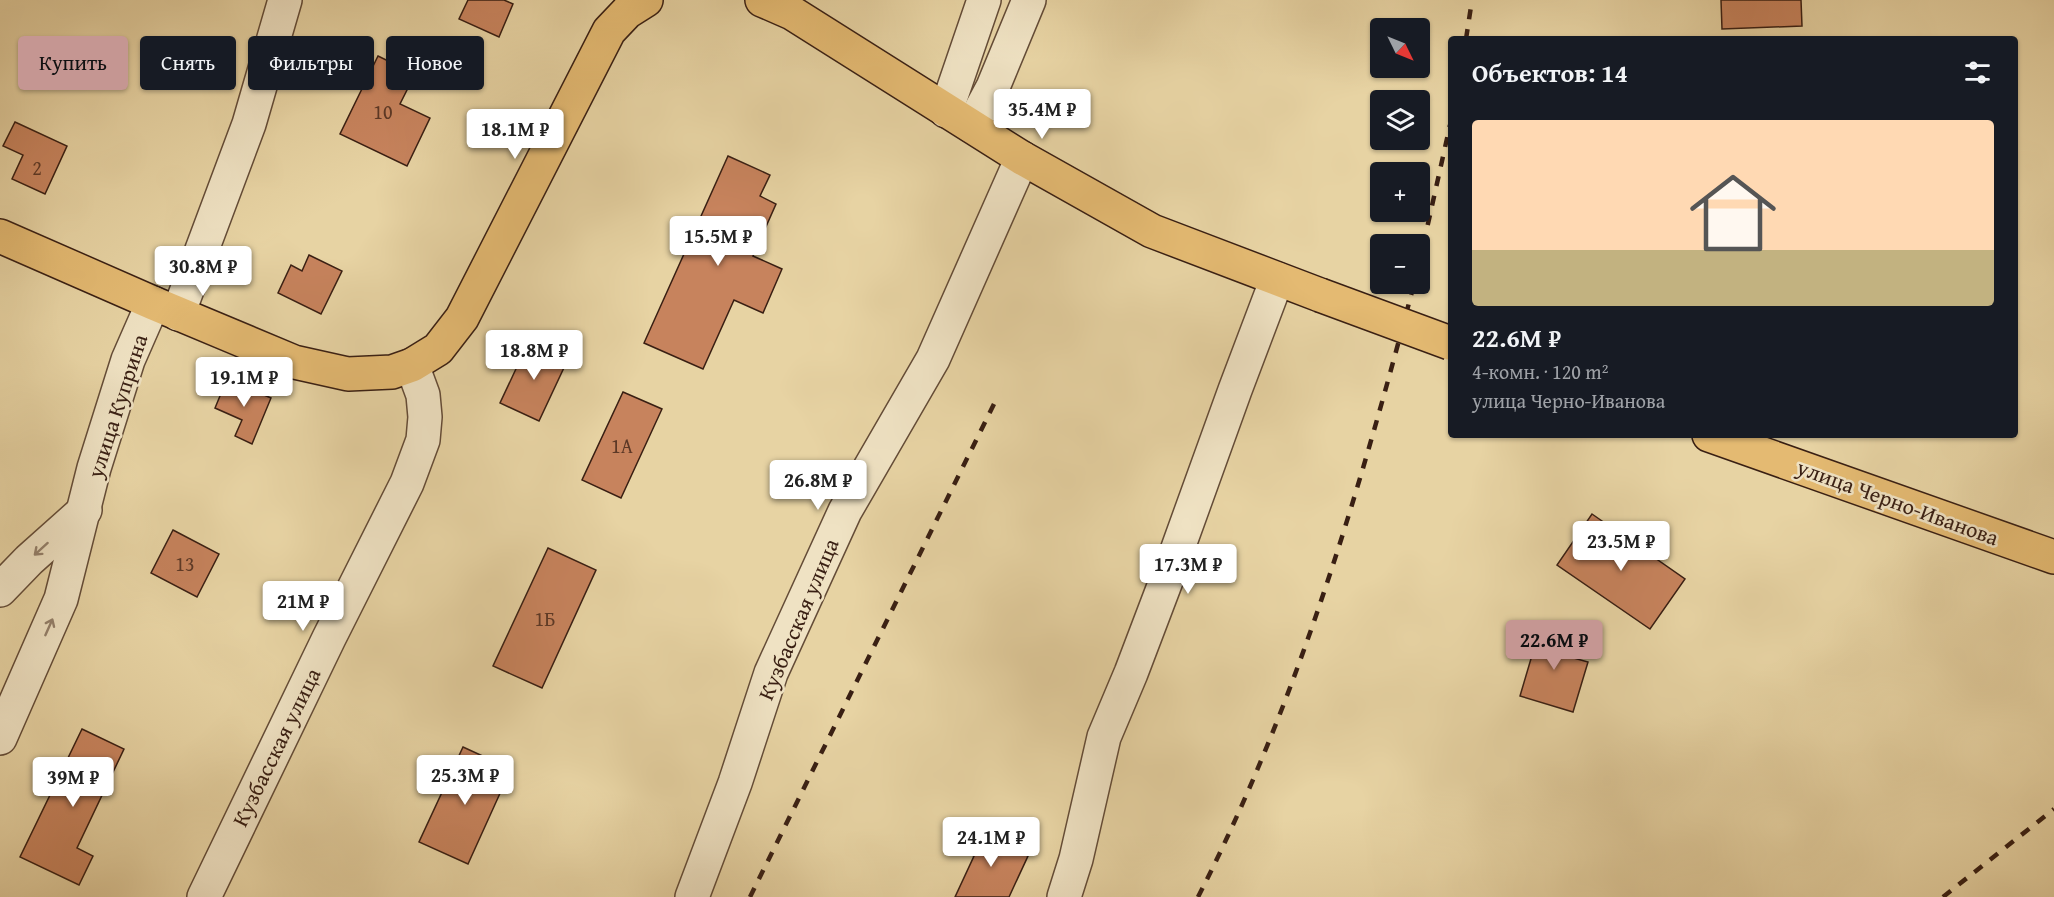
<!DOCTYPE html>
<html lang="ru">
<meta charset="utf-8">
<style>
:root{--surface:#171b24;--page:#242831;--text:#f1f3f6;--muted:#9ea1a6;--line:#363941;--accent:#c59692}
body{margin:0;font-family:"Gentium Book Plus",serif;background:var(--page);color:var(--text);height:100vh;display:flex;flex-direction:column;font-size:22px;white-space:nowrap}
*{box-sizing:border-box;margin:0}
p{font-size:20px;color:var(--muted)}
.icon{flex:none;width:33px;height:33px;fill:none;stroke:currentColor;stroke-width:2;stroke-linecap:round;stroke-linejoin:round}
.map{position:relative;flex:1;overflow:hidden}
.panel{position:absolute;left:1448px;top:36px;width:570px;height:402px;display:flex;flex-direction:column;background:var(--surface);border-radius:6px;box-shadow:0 2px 4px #0004}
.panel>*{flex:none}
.top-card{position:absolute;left:18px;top:36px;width:570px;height:54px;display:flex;gap:12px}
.needle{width:39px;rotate:133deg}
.fabs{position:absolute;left:1370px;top:18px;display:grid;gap:12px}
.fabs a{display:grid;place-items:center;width:60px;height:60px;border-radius:6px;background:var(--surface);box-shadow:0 2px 4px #0004;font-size:30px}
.price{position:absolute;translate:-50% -51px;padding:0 14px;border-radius:6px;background:#fff;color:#222;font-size:20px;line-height:39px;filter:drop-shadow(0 2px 3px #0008)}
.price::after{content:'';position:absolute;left:50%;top:36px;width:18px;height:14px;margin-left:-9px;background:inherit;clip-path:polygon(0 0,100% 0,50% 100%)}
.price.selected{background:var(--accent);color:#111}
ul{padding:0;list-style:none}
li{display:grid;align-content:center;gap:12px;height:318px;padding:0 24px}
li+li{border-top:2px solid var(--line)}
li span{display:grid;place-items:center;height:186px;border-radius:6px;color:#555}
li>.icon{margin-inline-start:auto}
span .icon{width:108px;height:108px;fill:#fffc;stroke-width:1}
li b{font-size:26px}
h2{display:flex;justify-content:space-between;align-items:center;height:72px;padding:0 24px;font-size:26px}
.chip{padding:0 21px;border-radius:6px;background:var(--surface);box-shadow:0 2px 4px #0004;font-size:21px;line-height:54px}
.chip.selected{background:var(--accent);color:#111}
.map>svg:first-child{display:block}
</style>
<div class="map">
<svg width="2054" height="897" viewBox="0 0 2054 897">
<rect width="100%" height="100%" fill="#e7d3a3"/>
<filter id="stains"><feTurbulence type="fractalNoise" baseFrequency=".00333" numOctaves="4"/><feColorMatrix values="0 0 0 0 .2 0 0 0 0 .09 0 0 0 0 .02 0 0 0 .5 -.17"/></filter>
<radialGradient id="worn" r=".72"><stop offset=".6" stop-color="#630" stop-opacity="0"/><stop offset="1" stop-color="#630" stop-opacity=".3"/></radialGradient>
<!-- building -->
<g fill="#c7835d" stroke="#391f13" stroke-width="1.5">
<polygon points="468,0 504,0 513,4 499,37 459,19"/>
<polygon points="1721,0 1801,0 1802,26 1722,29"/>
<polygon points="378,56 415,74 400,104 430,118 407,166 340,134"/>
<polygon points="15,122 67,146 45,194 12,179 23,155 3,146"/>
<polygon points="728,156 770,175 760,196 776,204 753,256 782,269 763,313 734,300 703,369 644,343"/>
<polygon points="309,255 342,271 321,314 278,293 291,265 302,271"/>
<polygon points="529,341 568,359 539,421 500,403"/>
<polygon points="227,379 271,398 252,444 235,436 242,420 215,408"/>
<polygon points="623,392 662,409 621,498 582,480"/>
<polygon points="1592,514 1685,579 1650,629 1557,565"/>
<polygon points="173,530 219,554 197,597 151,573"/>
<polygon points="548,548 596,570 542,688 493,666"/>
<polygon points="1541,625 1576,635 1570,657 1588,662 1573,712 1520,696"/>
<polygon points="82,729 124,749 77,848 93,856 79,885 20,857"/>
<polygon points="463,747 511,769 468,864 419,842"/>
<polygon points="973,830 1028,856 1009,897 955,897 974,856 963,851"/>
</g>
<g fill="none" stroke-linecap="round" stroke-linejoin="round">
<defs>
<g id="minor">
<polyline points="946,111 984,0"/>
<polyline points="972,126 993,87 1029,0"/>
<polyline points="178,314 249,124 285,0"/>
<polyline points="0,590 29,560 85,510"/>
<polyline points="0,738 61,599 94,468 128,360 153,303"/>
<polyline points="204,897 329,638 407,483 423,440 425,417 423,395 412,365"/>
<polyline points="692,897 735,783 771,673 845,511 933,359 1022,158"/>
<polyline points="1064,897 1076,859 1104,737 1131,673 1169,573 1235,390 1277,279"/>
</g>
<g id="major">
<polyline points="762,0 792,13 1022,158 1152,231 1320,295"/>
<polyline points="0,236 153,303 294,362 348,374 392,372 412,365 438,349 462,318 609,31 627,12 646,0"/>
<polyline points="1709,435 2054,557"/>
</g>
</defs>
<!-- minor casing -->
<use href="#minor" stroke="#644c37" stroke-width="36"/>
<!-- major casing -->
<use href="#major" stroke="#391f13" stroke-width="36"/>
<!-- minor -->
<use href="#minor" stroke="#efe2c3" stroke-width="33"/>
<!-- major -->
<use href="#major" stroke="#e4ba72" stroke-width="33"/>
<!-- rail -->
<g stroke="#391f13" stroke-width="4.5" stroke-dasharray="10 10" stroke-linecap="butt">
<polyline points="1466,39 1472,0"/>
<polyline points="1419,264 1450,125"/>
<polyline points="750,897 996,400"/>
<path d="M1198,897c99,-193 161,-404 216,-613"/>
<polyline points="1943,897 2054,809"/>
</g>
<defs>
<polyline id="major-bridge" points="1320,295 1450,343"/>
</defs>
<!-- major-bridge casing -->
<use href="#major-bridge" stroke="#391f13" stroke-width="36" stroke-linecap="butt"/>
<!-- major-bridge -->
<use href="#major-bridge" stroke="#e4ba72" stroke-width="33"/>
</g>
<!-- one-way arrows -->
<defs><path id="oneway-shaft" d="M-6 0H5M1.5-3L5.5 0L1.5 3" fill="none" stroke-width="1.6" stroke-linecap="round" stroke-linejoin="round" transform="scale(1.5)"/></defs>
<g stroke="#94806b">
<use href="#oneway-shaft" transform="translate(41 549) rotate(138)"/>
<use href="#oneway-shaft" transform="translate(49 627) rotate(-66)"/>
</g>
<g text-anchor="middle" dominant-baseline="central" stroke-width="5" stroke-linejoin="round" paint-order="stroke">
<!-- number labels -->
<g font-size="20" fill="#5c3826">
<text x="383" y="111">10</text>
<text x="37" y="167">2</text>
<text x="622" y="445">1А</text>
<text x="185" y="563">13</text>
<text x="545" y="618">1Б</text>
</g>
<!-- street labels -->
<g font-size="22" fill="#391f13" stroke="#efe2c3">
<text transform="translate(117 406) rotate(-72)">улица Куприна</text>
<text transform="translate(1898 502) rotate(20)">улица Черно-Иванова</text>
<text transform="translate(798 619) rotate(-67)">Кузбасская улица</text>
<text transform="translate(276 747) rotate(-64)">Кузбасская улица</text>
</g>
</g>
<rect width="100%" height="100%" filter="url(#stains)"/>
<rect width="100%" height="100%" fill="url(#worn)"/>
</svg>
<div class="fabs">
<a><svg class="needle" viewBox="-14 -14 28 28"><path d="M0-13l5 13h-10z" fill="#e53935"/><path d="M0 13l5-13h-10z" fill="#9ea1a6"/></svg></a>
<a><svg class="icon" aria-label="layers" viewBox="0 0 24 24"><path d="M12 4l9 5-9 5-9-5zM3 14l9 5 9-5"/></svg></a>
<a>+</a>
<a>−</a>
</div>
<b class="price" style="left:1042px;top:140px">35.4M ₽</b>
<b class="price" style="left:515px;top:160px">18.1M ₽</b>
<b class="price" style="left:718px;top:267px">15.5M ₽</b>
<b class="price" style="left:203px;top:297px">30.8M ₽</b>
<b class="price" style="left:534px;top:381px">18.8M ₽</b>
<b class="price" style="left:244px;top:408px">19.1M ₽</b>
<b class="price" style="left:818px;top:511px">26.8M ₽</b>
<b class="price" style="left:1621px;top:572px">23.5M ₽</b>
<b class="price" style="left:1188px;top:595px">17.3M ₽</b>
<b class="price" style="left:303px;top:632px">21M ₽</b>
<b class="price selected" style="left:1554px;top:671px">22.6M ₽</b>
<b class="price" style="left:465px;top:806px">25.3M ₽</b>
<b class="price" style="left:73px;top:808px">39M ₽</b>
<b class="price" style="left:991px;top:868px">24.1M ₽</b>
<div class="top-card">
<a class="chip selected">Купить</a>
<a class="chip">Снять</a>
<a class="chip">Фильтры</a>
<a class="chip">Новое</a>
</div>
<section class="panel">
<h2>Объектов: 14<svg class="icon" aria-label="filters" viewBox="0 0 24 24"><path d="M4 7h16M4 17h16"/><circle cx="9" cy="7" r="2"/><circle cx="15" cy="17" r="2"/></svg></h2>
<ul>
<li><span style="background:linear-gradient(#ffd9b3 70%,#c2b280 0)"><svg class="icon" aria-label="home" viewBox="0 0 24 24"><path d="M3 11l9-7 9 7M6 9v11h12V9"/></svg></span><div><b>22.6M ₽</b><p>4-комн. · 120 m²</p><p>улица Черно-Иванова</p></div></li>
</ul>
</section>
</div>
